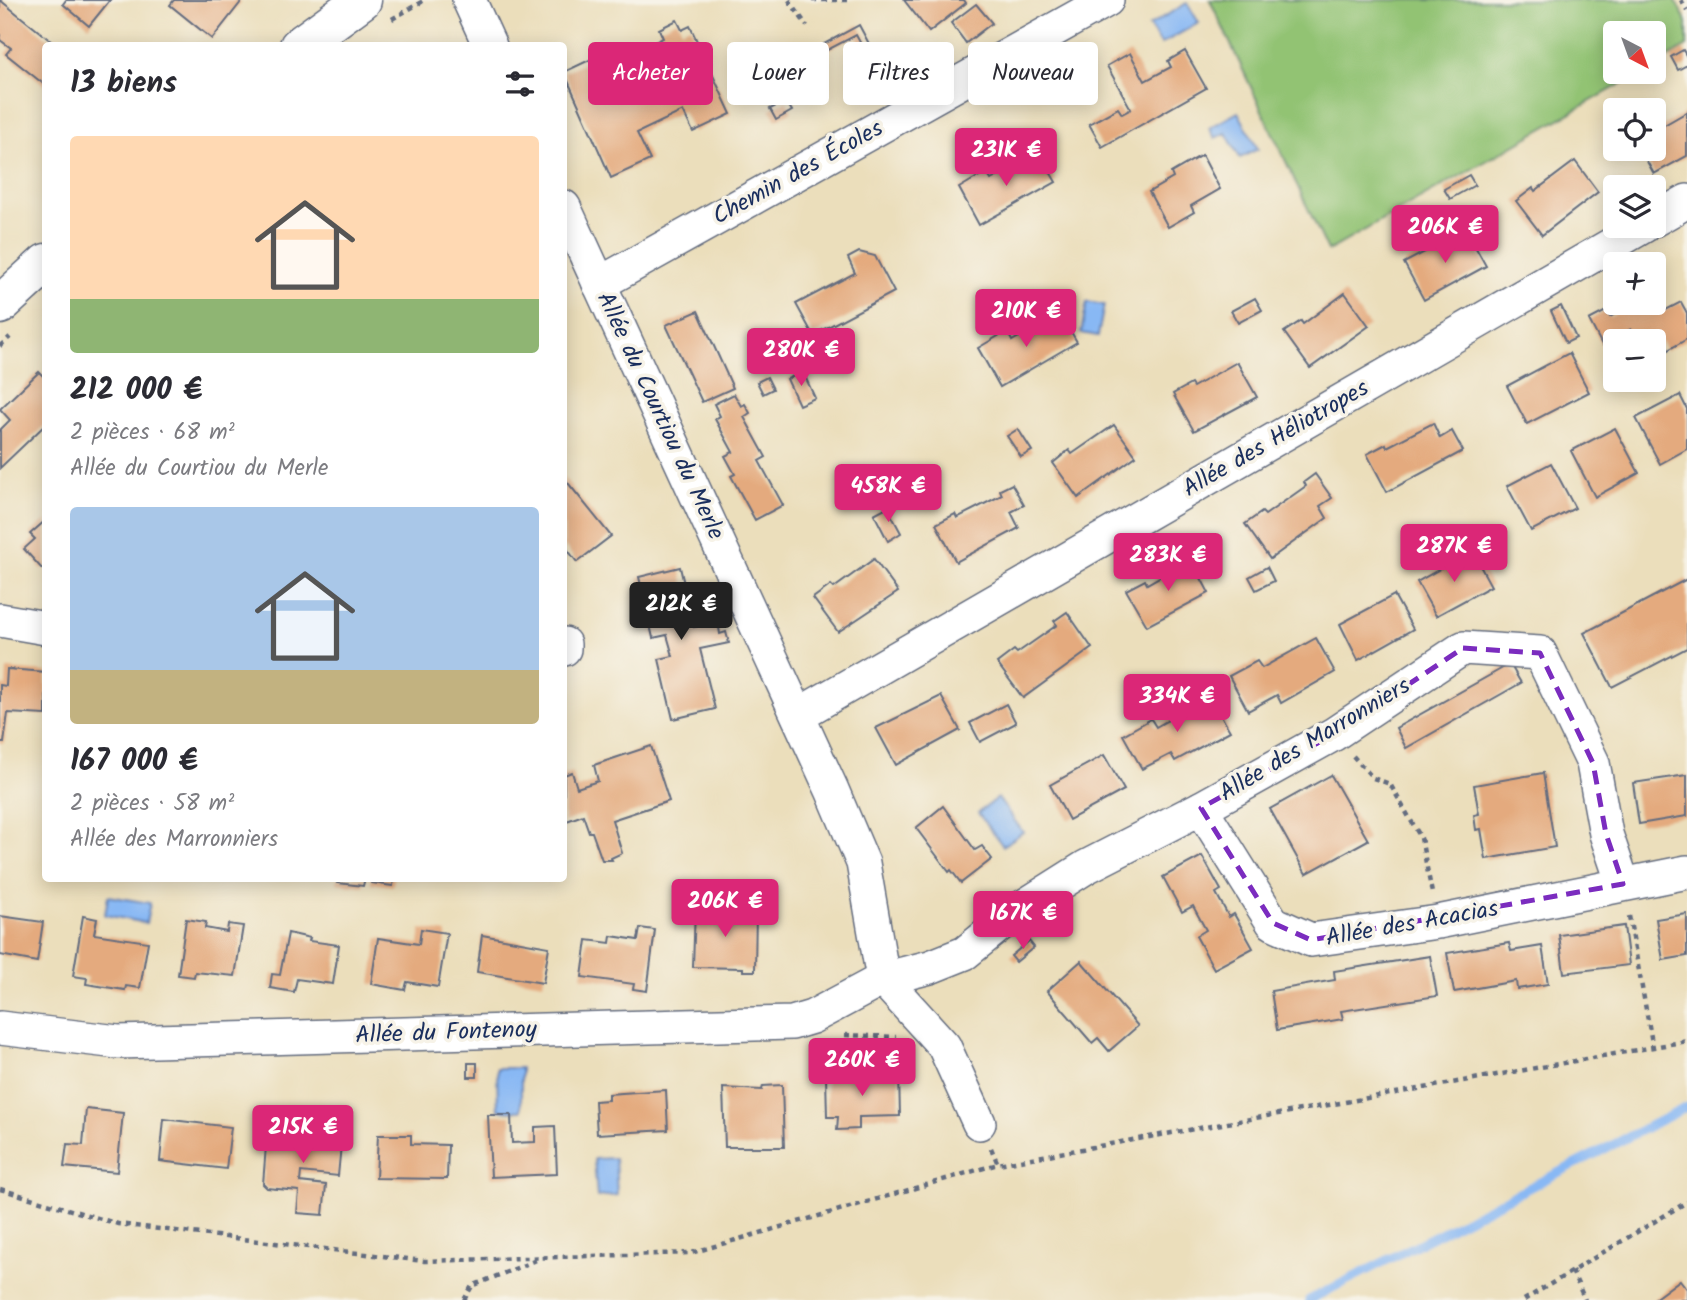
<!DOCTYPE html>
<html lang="fr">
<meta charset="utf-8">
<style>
:root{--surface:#fff;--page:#f7f7f7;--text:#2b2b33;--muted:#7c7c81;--accent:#db2777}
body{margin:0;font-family:Kalam,sans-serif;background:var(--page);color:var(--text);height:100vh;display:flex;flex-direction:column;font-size:26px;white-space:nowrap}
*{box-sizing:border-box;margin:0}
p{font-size:23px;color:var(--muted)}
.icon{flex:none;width:38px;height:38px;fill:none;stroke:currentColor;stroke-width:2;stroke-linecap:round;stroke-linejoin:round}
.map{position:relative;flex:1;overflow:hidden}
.sheet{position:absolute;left:42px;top:42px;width:525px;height:840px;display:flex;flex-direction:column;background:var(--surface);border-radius:7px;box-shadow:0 4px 18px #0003}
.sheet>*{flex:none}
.top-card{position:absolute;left:588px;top:42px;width:665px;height:63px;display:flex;gap:14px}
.needle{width:46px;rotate:139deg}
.controls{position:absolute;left:1603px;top:21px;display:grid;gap:14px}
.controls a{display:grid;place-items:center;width:63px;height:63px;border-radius:7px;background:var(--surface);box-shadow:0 4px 18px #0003;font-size:35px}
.price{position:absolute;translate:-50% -60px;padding:0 16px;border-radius:7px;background:var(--accent);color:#fff;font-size:23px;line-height:46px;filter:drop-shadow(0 2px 4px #0008)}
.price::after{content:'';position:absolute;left:50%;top:42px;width:21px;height:16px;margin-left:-10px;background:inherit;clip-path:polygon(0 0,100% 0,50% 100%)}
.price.on{background:#222;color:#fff}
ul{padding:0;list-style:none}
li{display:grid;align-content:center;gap:14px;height:371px;padding:0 28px}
li span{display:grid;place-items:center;height:217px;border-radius:7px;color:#555}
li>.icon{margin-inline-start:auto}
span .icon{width:126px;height:126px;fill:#fffc;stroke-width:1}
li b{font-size:30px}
h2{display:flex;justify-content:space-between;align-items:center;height:84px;padding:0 28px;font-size:30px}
.pill{padding:0 24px;border-radius:7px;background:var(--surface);box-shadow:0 4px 18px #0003;font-size:24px;line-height:63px}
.pill.on{background:var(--accent);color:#fff}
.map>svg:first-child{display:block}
</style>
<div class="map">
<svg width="1687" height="1300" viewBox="0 0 1687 1300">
<rect width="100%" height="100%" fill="#f7f3e8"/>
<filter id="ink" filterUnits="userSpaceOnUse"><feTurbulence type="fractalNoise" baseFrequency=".0143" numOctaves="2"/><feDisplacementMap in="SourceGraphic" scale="14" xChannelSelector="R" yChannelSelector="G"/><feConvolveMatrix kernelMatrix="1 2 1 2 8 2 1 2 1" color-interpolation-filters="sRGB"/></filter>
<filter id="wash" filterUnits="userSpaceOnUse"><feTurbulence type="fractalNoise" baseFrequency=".00686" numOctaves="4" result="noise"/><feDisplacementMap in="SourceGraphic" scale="28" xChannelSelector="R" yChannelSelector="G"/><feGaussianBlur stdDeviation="1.57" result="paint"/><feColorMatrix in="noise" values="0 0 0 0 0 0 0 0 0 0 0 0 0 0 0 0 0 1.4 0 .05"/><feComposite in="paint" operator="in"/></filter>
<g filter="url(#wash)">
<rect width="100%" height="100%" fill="#ebdebb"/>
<!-- green -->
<polygon fill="#92c373" stroke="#567968" stroke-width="2" points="1210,0 1675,0 1687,22 1687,46 1654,65 1654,33 1615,33 1615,72 1642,72 1328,251"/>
<!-- water -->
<g fill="#88b8f4" stroke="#5274a9" stroke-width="2">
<polygon points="1187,3 1199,23 1161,44 1149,26"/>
<polygon points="1238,112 1258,149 1240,158 1226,133 1215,138 1209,128"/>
<polygon points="1087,302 1104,305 1098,336 1081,333"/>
<polygon points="998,798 1023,832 1003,846 978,813"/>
<polygon points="108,896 150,903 146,923 105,915"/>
<polygon points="497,1068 521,1068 521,1111 498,1110"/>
<polygon points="615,1158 617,1195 597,1197 594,1159"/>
</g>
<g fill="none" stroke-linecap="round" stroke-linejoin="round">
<!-- stream -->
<polyline stroke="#88b8f4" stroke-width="9" points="1309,1300 1687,1107"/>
</g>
<g id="blocks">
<!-- building -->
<g fill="#e4aa7e">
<polygon points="0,0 57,46 46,46 46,86 6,54 11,48 0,40"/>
<polygon points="66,0 110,0 89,26 63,4"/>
<polygon points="174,0 238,0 241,2 212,39 170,5"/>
<polygon points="904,0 964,0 966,3 929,32"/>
<polygon points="976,4 992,23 966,43 951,23"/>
<polygon points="677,20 682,30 690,26 731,114 693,132 683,111 637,133 650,160 611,178 564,72 600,55 618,94 665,72 651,44 663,38 659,29"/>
<polygon points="859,25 898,98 892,101 856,35 816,56 813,50"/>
<polygon points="1683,50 1687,57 1687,65 1678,70 1671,57"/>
<polygon points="1185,51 1206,88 1102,147 1089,124 1118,108 1122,114 1131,109 1107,66 1130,53 1145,81 1171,67 1168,61"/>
<polygon points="786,101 792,111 776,120 770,109"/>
<polygon points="1687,112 1687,156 1654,174 1640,149 1654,149 1654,131"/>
<polygon points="1039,153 1056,182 979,225 959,188 986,172 991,180"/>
<polygon points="1202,155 1220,189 1191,206 1194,212 1168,227 1149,192 1173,178 1171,173"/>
<polygon points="1575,161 1598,192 1542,235 1516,201 1533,188 1535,191"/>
<polygon points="1469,175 1475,185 1450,199 1444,189"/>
<polygon points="1466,230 1486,266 1424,300 1404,263"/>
<polygon points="859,252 875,256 894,292 813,335 796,304 855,273 848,258"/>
<polygon points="1654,292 1664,311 1681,302 1687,313 1687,339 1666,351 1657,334 1644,341 1638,341 1631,329 1602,345 1589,320 1606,311 1610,317 1626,308 1630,309 1635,306 1637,303 1654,303"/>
<polygon points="1345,293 1369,326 1310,368 1284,332 1301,321 1303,324"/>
<polygon points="1255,298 1262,310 1238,323 1231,311"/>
<polygon points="1561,306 1576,338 1566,343 1551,311"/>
<polygon points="698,311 733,388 702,402 666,325"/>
<polygon points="1060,313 1077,342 1000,387 978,348 1007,331 1012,341"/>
<polygon points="1569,353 1589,392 1527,424 1507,386"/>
<polygon points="1237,362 1257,397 1194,431 1173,394 1191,384 1193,387"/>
<polygon points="39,372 46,379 46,424 0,468 0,430 10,420 0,409"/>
<polygon points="803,372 815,398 799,405 787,379"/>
<polygon points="767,377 773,389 763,394 757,382"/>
<polygon points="734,394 741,406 745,404 750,413 744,417 766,457 759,461 783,505 755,520 731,476 735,474 725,456 733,452 715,419 720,416 714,404"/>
<polygon points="1680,395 1687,409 1687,449 1660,464 1636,418"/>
<polygon points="1433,423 1440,438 1452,431 1463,451 1387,492 1367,454 1386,444 1387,447"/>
<polygon points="1114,425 1136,456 1078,498 1053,463 1069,450 1072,454"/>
<polygon points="1615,428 1639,473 1595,497 1571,451"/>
<polygon points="1018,429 1032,451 1021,457 1007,436"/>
<polygon points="1551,463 1575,508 1531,531 1507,486"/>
<polygon points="1315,474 1332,498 1320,506 1327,518 1270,559 1245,524 1262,512 1265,515 1306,486 1304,482"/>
<polygon points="564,478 611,536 577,562 564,545"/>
<polygon points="1012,484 1024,505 1011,512 1019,528 956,562 936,524 955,514 957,518 1002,495 1000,490"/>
<polygon points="887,507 901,533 888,541 874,514"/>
<polygon points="46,520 46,566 42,569 24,549 35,539 30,534"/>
<polygon points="1472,551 1491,586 1436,616 1417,582"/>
<polygon points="874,559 898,592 838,632 813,598 831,585 834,588"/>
<polygon points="1191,559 1209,593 1147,626 1126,590 1145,580 1147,584"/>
<polygon points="680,567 694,627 718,621 720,634 726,632 729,643 700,649 715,709 673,719 659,659 673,656 667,635 653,638 639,577"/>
<polygon points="1267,567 1274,581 1256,590 1249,577"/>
<polygon points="1687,579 1687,648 1612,687 1584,633"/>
<polygon points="1394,595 1413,629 1358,660 1340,624"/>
<polygon points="1067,612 1092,648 1023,698 997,663 1014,650 1017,653 1057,625 1054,621"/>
<polygon points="1316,638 1335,672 1281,703 1277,695 1248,711 1229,676 1257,661 1262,668"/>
<polygon points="1510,664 1521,683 1406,748 1396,728"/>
<polygon points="7,669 46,672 46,715 8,713 4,743 0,743 0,685 6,686"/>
<polygon points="941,696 960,730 896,765 876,728"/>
<polygon points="1210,696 1230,731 1175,761 1171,754 1142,769 1123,735 1151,719 1156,727"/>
<polygon points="1006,704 1016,723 980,742 970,723"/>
<polygon points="651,746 669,801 612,820 622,853 611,858 612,860 602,860 592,832 589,832 583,815 564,822 564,775 572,772 577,788 598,781 594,765"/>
<polygon points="1104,755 1124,790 1069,820 1050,785"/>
<polygon points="1543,773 1555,847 1486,859 1481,829 1476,830 1474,815 1479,814 1474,785"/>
<polygon points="1331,775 1368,840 1306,874 1270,809"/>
<polygon points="1687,775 1687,816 1639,824 1633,783"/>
<polygon points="943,806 975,850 982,846 992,859 961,883 951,870 949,872 916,828"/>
<polygon points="1202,856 1221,890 1216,893 1229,917 1234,914 1253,948 1214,969 1196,936 1206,930 1193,906 1182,912 1163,877"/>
<polygon points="338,878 365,878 363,886 337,883"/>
<polygon points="371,878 394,878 393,886 371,883"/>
<polygon points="695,909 756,910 755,971 743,971 743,968 693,967"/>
<polygon points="1687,914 1687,956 1663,960 1656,919"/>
<polygon points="0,916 43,922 37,962 0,955"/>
<polygon points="83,916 97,919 94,934 148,942 140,988 126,986 125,990 86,984 87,978 73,976"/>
<polygon points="186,919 206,922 205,928 227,932 228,924 243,926 235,976 195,972 194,977 178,975"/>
<polygon points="1624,926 1629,965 1564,973 1559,935"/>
<polygon points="640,928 655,930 647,991 633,989 634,984 582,977 587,940 610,943 611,936 638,940"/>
<polygon points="421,929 447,933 438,987 407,982 405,990 371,984 378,938 419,944"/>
<polygon points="288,933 310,938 309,941 339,945 333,984 297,979 294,992 270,988 272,974 280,975"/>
<polygon points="482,935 549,947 543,983 477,972"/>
<polygon points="1029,941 1034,947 1016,962 1011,956"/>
<polygon points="1509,943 1511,951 1542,946 1548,984 1517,989 1516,981 1454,992 1447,953"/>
<polygon points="1430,956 1437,996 1341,1011 1343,1019 1277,1030 1271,991 1335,980 1334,971"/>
<polygon points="1081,961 1138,1026 1109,1051 1098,1038 1092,1043 1047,991"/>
<rect x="468" y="1063" width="9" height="14"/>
<polygon points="899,1074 900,1116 859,1117 859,1129 837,1130 838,1117 827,1117 826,1076"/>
<polygon points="782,1085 784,1147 725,1147 723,1088 762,1090 763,1086"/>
<polygon points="666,1090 668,1130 597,1134 595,1101 608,1100 608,1094"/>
<polygon points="86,1109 123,1113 117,1172 64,1167 67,1144 83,1145"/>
<polygon points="488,1115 511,1115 512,1143 535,1142 535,1127 555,1126 557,1174 491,1177"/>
<polygon points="164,1119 231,1127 226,1169 160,1161"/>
<polygon points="280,1128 342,1134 338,1176 301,1172 300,1182 326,1185 323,1215 297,1213 299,1191 267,1188 263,1184 266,1146 278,1148"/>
<polygon points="378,1135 411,1135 411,1144 448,1145 447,1179 376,1178"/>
<polygon points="1680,1280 1687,1289 1687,1300 1653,1300"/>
</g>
</g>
</g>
<g filter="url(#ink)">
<use href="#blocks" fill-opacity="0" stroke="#646c7f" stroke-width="2"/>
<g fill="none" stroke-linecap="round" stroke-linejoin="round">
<defs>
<g id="minor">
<polyline points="469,0 490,46"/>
<polyline points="564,207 832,790 863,863 883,979"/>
<polyline points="1654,220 1687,201"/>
<polyline points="599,284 1107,0"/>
<polyline points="0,620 46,628"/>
<polyline points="564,644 564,649"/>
<polyline points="798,715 1644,226"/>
<polyline points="1201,808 1273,923 1311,940 1438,922 1687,872"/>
<polyline points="883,979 944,1046 979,1123"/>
<polyline points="0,1028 118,1042 792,1023 812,1017 883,979 930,967 965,953 1018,910 1086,867 1201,808 1334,734 1463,648 1540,653 1593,763 1606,834 1623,884"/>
</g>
<g id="tertiary">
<polyline points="299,46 362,0"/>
<polyline points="0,305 46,263"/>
</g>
</defs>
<!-- minor casing -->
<use href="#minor" stroke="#646c7f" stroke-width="36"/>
<!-- tertiary casing -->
<use href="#tertiary" stroke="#646c7f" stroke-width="41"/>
<!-- path -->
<g stroke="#646c7f" stroke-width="4.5" stroke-dasharray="5 5" stroke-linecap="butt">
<polyline points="789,0 807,26"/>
<polyline points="812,0 847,0"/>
<polyline points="1681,0 1687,10"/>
<polyline points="392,19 425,0"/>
<polyline points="0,346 10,337"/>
<polyline points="1353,756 1373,778 1390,784 1421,838 1432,893"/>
<polyline points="1629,916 1653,1048"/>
<polyline points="845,1035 896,1037"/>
<polyline points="991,1148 998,1164 1687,1041"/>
<polyline points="0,1189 118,1224 424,1261 691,1253 998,1164"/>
<polyline points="1572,1271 1585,1300"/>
<polyline points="464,1300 472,1286 539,1259"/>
<polyline points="1524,1300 1687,1202"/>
</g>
<!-- minor -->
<use href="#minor" stroke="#fff" stroke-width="33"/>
<!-- tertiary -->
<use href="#tertiary" stroke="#fff" stroke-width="38"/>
</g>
</g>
<!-- marked area -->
<path fill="none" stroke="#7b2cbf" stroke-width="5" stroke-dasharray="14 9" stroke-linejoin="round" d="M1463,648l77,5 53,110 13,71 17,50 -312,56 -38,-17 -72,-115 133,-74z"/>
<g text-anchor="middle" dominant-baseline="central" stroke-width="7" stroke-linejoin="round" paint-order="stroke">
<!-- street labels -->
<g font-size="24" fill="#1b2f5e" stroke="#f7f3e8">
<text transform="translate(798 173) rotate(-29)">Chemin des Écoles</text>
<text transform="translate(660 416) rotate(65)">Allée du Courtiou du Merle</text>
<text transform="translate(1276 439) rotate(-30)">Allée des Héliotropes</text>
<text transform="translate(1315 740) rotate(-31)">Allée des Marronniers</text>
<text transform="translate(1412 924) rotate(-10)">Allée des Acacias</text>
<text transform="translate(446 1033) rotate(-2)">Allée du Fontenoy</text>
</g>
</g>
</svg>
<div class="controls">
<a><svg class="needle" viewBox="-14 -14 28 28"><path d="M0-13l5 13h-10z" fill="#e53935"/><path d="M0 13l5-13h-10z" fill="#7c7c81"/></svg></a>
<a><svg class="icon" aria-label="locate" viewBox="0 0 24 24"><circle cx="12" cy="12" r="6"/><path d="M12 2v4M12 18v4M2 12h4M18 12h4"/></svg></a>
<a><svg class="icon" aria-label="layers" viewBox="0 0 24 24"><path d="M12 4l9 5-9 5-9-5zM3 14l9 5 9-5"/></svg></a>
<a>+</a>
<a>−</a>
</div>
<b class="price" style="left:1006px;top:188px">231K €</b>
<b class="price" style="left:1445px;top:265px">206K €</b>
<b class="price" style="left:1026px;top:349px">210K €</b>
<b class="price" style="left:801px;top:388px">280K €</b>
<b class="price" style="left:888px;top:524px">458K €</b>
<b class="price" style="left:1454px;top:584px">287K €</b>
<b class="price" style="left:1168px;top:593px">283K €</b>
<b class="price on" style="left:681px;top:642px">212K €</b>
<b class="price" style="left:1177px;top:734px">334K €</b>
<b class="price" style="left:725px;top:939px">206K €</b>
<b class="price" style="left:1023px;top:951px">167K €</b>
<b class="price" style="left:862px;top:1098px">260K €</b>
<b class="price" style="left:303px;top:1165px">215K €</b>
<div class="top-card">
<a class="pill on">Acheter</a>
<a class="pill">Louer</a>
<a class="pill">Filtres</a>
<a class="pill">Nouveau</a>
</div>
<section class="sheet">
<h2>13 biens<svg class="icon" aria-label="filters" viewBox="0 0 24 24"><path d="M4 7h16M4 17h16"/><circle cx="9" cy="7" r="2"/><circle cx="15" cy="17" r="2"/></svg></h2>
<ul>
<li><span style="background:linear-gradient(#ffd9b3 75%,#8fb573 0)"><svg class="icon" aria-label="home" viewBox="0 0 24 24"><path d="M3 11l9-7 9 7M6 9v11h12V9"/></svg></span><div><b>212 000 €</b><p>2 pièces · 68 m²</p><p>Allée du Courtiou du Merle</p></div></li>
<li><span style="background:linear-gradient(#a9c7e8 75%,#c2b280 0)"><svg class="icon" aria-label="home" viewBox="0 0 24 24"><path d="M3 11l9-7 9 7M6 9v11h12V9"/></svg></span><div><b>167 000 €</b><p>2 pièces · 58 m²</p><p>Allée des Marronniers</p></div></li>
</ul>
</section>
</div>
